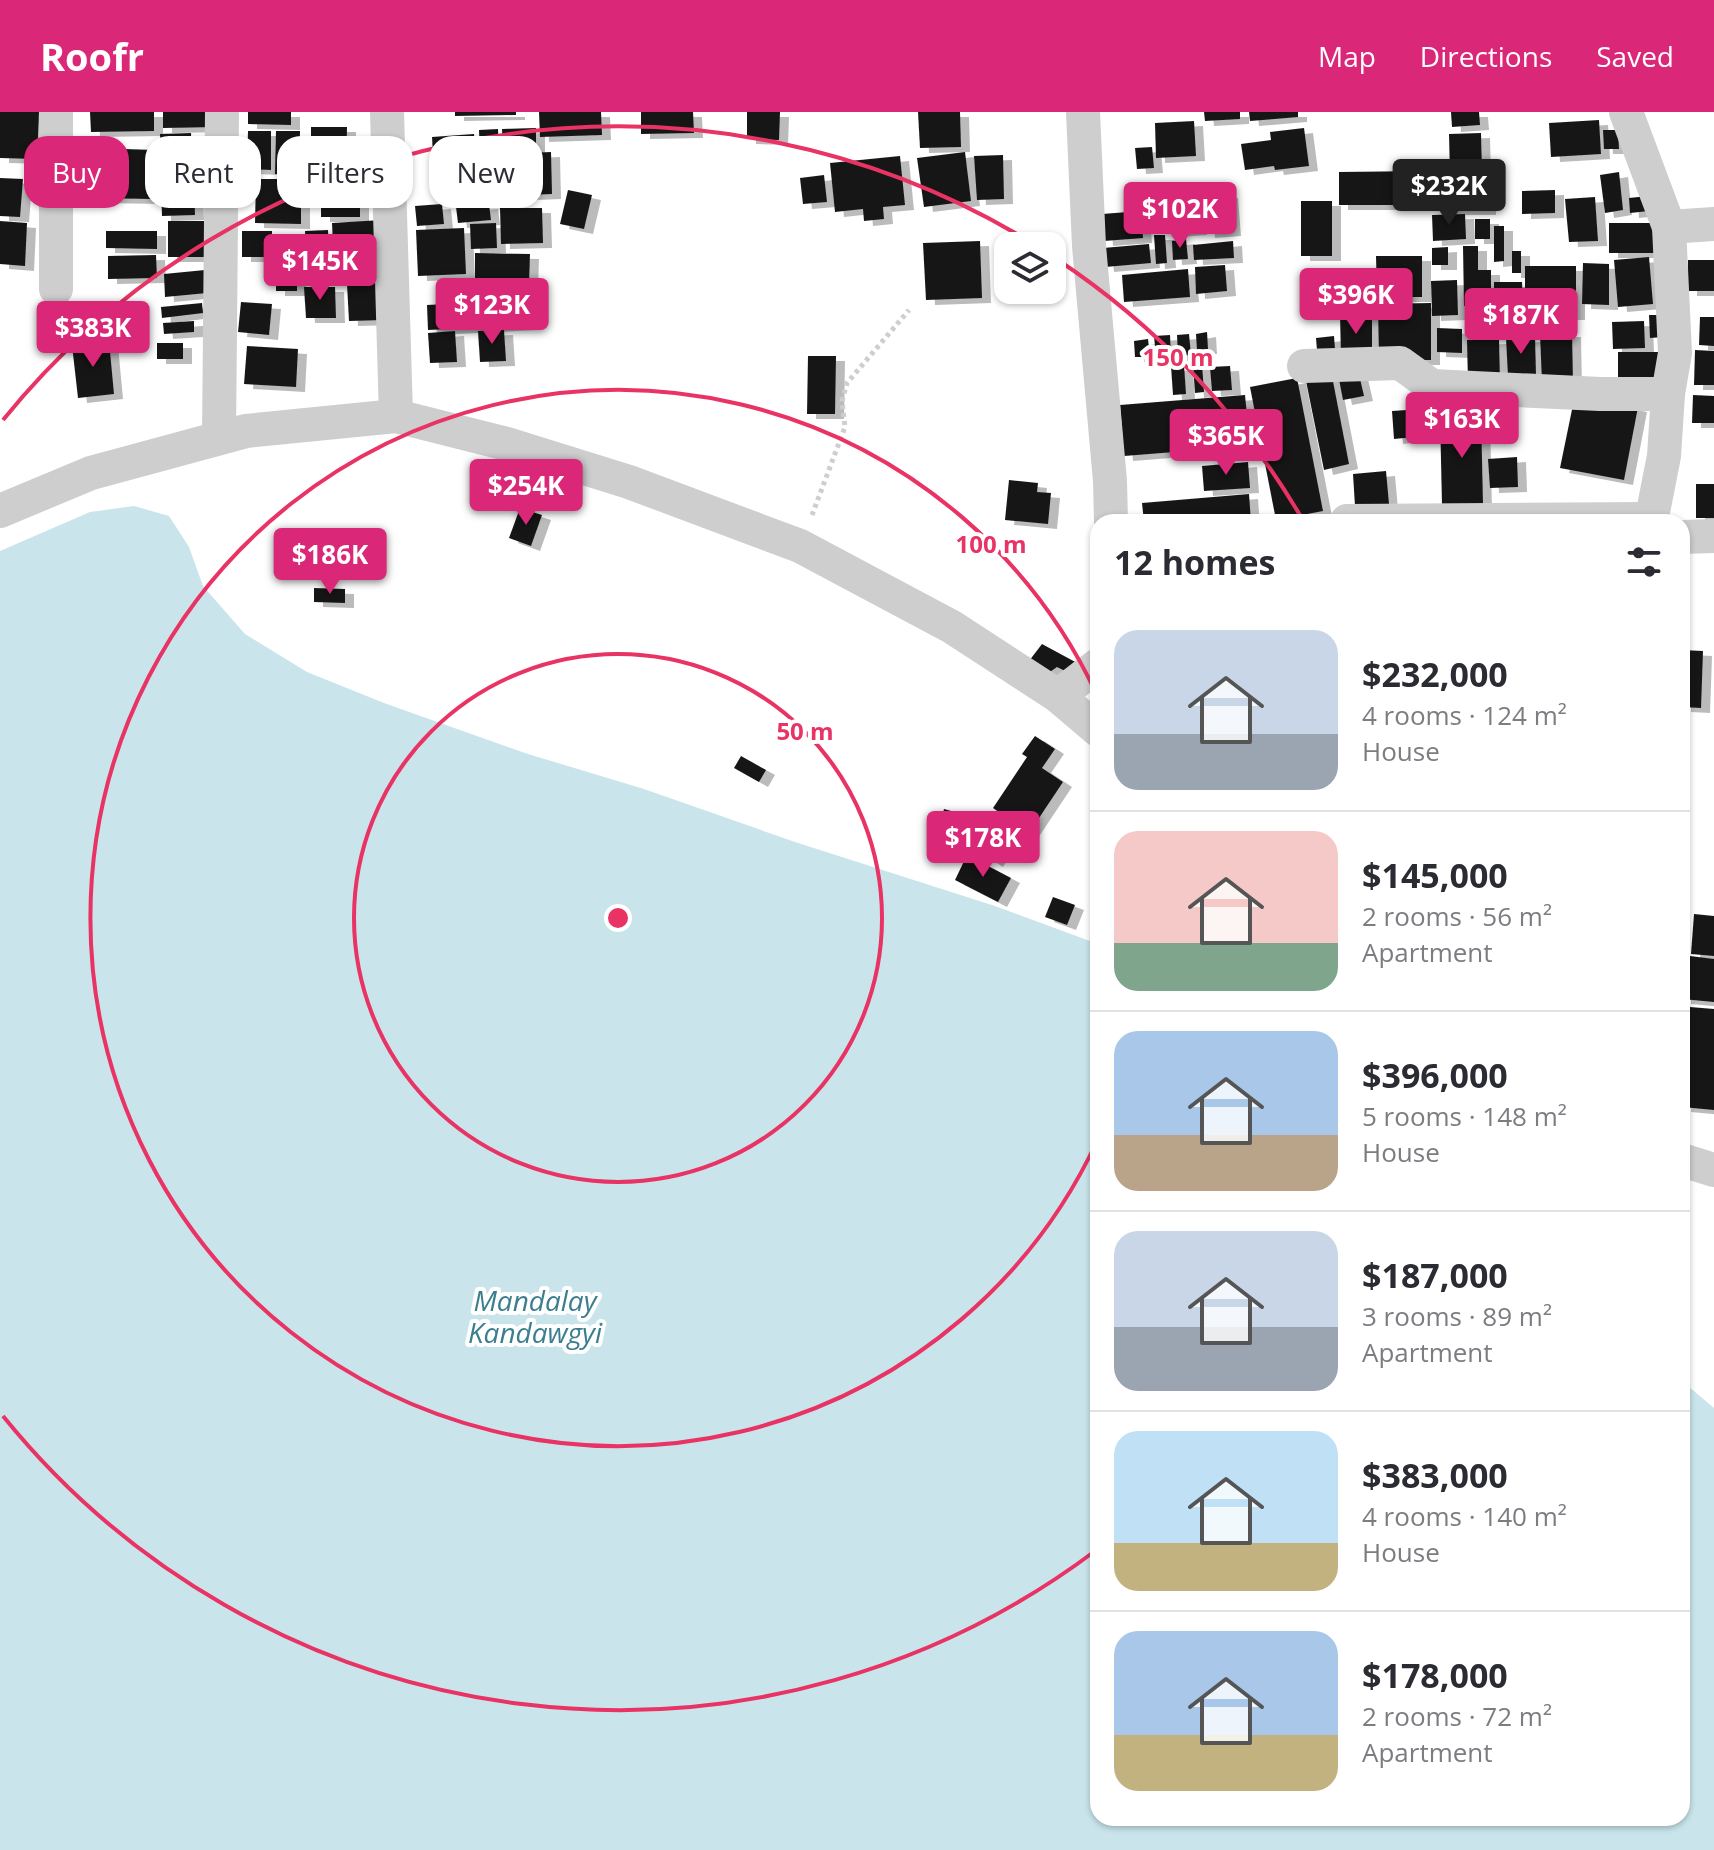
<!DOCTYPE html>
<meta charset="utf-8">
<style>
:root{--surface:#fff;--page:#f7f7f7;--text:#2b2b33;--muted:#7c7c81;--line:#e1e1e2;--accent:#db2777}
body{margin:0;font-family:"Open Sans",sans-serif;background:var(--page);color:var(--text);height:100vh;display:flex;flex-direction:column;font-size:30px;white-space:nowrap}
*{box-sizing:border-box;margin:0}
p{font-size:26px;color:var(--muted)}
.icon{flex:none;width:44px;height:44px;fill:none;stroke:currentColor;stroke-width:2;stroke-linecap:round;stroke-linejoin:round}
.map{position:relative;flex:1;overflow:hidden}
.panel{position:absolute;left:1090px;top:402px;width:600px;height:1312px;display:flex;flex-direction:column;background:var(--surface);border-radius:24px;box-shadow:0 2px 6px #0004}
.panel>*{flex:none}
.guide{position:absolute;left:24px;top:24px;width:760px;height:72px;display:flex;gap:16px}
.fabs{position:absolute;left:994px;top:120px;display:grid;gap:16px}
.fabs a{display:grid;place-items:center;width:72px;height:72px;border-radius:16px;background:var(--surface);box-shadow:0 2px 6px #0004;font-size:40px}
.price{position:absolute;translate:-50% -68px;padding:0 18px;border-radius:8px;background:var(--accent);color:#fff;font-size:26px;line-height:52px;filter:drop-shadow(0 2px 4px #0008)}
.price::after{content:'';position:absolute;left:50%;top:48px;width:24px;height:18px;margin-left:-12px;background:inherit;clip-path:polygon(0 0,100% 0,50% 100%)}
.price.active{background:#222;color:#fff}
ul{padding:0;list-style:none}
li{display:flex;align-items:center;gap:24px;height:200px;padding:0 24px}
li+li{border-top:2px solid var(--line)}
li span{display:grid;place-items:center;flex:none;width:224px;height:160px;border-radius:24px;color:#555}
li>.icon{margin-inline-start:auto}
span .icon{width:96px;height:96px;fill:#fffc;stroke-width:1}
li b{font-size:34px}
h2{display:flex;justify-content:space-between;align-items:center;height:96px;padding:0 24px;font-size:34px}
.chip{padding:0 28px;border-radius:24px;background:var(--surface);box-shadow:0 2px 6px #0004;font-size:28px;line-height:72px}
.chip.active{background:var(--accent);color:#fff}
header{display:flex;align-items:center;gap:48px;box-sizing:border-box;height:112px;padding:0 40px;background:var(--accent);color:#fff}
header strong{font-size:38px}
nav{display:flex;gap:44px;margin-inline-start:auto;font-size:28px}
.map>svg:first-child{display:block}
</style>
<header>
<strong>Roofr</strong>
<nav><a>Map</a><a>Directions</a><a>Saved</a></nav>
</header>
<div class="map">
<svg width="1714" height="1738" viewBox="0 0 1714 1738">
<defs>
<filter id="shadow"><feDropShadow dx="9" dy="5" stdDeviation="0" flood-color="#0004"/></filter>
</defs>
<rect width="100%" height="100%" fill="#fff"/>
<!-- water -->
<polygon fill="#c9e5eb" points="134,394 169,404 189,435 203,474 245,522 307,560 384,591 528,642 644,677 795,730 995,794 1098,832 1098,1706 1682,1706 1682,1269 1714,1296 1714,1738 0,1738 0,439 90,400"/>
<!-- building -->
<g fill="#181818" filter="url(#shadow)">
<polygon points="0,0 39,0 37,47 0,46"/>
<polygon points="90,0 154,0 154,19 91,20"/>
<polygon points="163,0 218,0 218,15 163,16"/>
<polygon points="248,0 291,0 291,13 248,12"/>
<polygon points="455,0 516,0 516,3 455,4"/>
<polygon points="539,0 601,0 602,23 540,25"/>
<polygon points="641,0 693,0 694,21 641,22"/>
<polygon points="747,0 780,0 779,28 747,27"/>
<polygon points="918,0 960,0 961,35 920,36"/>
<polygon points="1204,0 1240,0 1240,7 1205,9"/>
<polygon points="1249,0 1298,0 1298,5 1250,9"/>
<polygon points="1451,0 1479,0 1480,13 1452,15"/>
<polygon points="1599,8 1601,42 1551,45 1549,11"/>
<polygon points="1194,9 1196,44 1156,46 1155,11"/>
<polygon points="311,15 347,15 346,69 311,69"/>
<polygon points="536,16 536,37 503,38 502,17"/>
<polygon points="1304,16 1309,54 1275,58 1274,54 1245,58 1241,32 1271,28 1270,20"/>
<polygon points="498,17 500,78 481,78 479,18"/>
<polygon points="1603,18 1618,18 1619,37 1604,37"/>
<polygon points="248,19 271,19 271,58 247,57"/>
<polygon points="276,19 300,19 299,63 275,62"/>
<polygon points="191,21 193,70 162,71 160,22"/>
<polygon points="1481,21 1482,61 1450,63 1449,22"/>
<polygon points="474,22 478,75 435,78 432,25"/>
<polygon points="194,26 211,26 213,55 195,56"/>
<polygon points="1152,35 1154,56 1137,57 1135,36"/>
<polygon points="94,36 155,38 153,87 93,86"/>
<polygon points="551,40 552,82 503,84 502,42"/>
<polygon points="965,40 971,89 924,95 917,46"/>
<polygon points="1003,43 1004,87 977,88 974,44"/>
<polygon points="900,44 905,93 883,95 884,107 864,109 863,97 835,100 830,51"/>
<polygon points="1426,59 1427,93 1339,93 1339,60"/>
<polygon points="1619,60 1623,98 1605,101 1600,63"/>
<polygon points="824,63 827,90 803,92 800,66"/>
<polygon points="0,66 23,67 20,105 0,104"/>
<polygon points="256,67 301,67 301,112 255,111"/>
<rect x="1433" y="72" width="54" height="26"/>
<rect x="321" y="73" width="39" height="32"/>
<polygon points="194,74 195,103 162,104 161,75"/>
<polygon points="568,78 592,83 584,117 560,112"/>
<polygon points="1555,78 1555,101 1522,102 1522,79"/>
<polygon points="1229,81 1232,119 1206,121 1202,83"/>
<polygon points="1648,84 1649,99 1630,101 1629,86"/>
<polygon points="1595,85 1598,129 1569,130 1565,87"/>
<rect x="1301" y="89" width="31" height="55"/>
<polygon points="442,92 444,112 417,114 415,94"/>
<polygon points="489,92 491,108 458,111 456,95"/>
<polygon points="1196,94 1198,118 1170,120 1168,95"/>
<polygon points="500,96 542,96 543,131 501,132"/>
<polygon points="1141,99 1143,126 1104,129 1102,102"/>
<polygon points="1465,102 1466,127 1433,129 1432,103"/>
<rect x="1475" y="107" width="15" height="20"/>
<polygon points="382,108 385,150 334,154 332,111"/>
<polygon points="0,109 27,111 25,154 0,152"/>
<rect x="168" y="109" width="48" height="36"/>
<polygon points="496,111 497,136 471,137 470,112"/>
<rect x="1609" y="111" width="51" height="30"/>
<polygon points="1494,114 1504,114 1504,149 1494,150"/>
<polygon points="464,116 466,162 418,164 416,118"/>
<polygon points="328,118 330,162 307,163 305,119"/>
<polygon points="106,119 157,119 157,137 106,136"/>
<rect x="242" y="119" width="30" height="26"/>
<polygon points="1154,123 1165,123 1167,151 1156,152"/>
<rect x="276" y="127" width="21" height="52"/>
<polygon points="1186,127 1188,147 1173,148 1172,129"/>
<polygon points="980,129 982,186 926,188 923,131"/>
<polygon points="1233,129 1234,146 1194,148 1193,133"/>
<polygon points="1149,132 1151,151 1105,155 1103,136"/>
<polygon points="1463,134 1478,134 1478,158 1491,158 1491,193 1464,194"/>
<polygon points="1448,135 1448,153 1432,153 1432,136"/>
<rect x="1512" y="139" width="9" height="22"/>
<polygon points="475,141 530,142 529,172 475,171"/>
<polygon points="156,143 157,166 108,167 108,144"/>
<polygon points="1376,144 1422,144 1422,185 1377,185"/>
<polygon points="1649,145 1653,192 1618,195 1614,148"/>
<rect x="1688" y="148" width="26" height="31"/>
<polygon points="1583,151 1609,152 1609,193 1582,192"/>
<polygon points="1225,153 1227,179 1196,182 1195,155"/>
<rect x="1525" y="154" width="51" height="49"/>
<polygon points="1188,157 1190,185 1124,190 1122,163"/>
<polygon points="205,158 207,181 165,185 164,162"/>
<polygon points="1457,168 1458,203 1432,204 1431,169"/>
<polygon points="383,170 385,208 349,209 347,172"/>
<polygon points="1494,170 1522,170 1523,201 1494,201"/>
<polygon points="304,175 335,175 336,206 306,206"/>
<polygon points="527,188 528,213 428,218 427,193"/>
<polygon points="241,190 272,192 269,223 238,220"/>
<polygon points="202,191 203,201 162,206 161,195"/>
<polygon points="1431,191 1431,248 1379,248 1378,192"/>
<polygon points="1340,202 1372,202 1372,246 1341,246"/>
<polygon points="1649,203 1663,203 1664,225 1650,226"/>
<polygon points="1700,205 1714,205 1714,234 1699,233"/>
<polygon points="194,209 194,220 164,222 163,211"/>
<polygon points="1644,209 1645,236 1613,237 1612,210"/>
<polygon points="1437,216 1462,217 1462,241 1437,240"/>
<polygon points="504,218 506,249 480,250 478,219"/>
<polygon points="455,219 457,250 430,251 428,221"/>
<polygon points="1207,220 1208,237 1197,238 1196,222"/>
<polygon points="1572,220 1573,271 1542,271 1540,221"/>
<polygon points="1189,222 1191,243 1178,244 1177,223"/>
<polygon points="1170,223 1171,244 1156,245 1154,224"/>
<polygon points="1334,224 1336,250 1318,251 1316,226"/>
<polygon points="1535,225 1536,263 1508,264 1506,226"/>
<polygon points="1148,227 1150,245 1135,245 1134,229"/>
<polygon points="1499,227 1500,270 1468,271 1467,228"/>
<polygon points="109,229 114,282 78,286 72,233"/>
<rect x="157" y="231" width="26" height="16"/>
<polygon points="247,234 298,237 296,275 244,272"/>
<polygon points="1695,238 1714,239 1714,273 1694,273"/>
<polygon points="1618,240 1663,240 1664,274 1618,274"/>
<polygon points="808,244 836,244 835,302 807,302"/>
<polygon points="1202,252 1204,280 1195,281 1193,253"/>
<polygon points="1184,253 1186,282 1173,283 1171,254"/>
<polygon points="1230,254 1232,278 1212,279 1210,255"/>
<polygon points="1358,258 1364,284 1343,288 1338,262"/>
<polygon points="1331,259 1349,352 1324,358 1305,264"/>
<polygon points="1297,266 1323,399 1276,408 1250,275"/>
<polygon points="1245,283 1250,334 1124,344 1120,293"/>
<polygon points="1575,283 1638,295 1624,368 1560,356"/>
<polygon points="1693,283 1714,284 1714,311 1692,311"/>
<polygon points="1422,297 1424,324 1394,327 1392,299"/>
<polygon points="1481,302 1483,393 1442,393 1440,303"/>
<polygon points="1517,345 1518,375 1490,376 1488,347"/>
<polygon points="1248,350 1250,376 1204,379 1202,354"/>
<polygon points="1386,359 1389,392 1355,394 1353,362"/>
<polygon points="1009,368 1038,371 1037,380 1051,381 1048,412 1005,408"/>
<rect x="1696" y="372" width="18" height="34"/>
<polygon points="1249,382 1251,410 1144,410 1142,391"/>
<polygon points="520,396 542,403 531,434 509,426"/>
<polygon points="314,476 345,477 345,491 314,490"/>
<polygon points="1042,532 1077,551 1067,560 1057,555 1047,562 1029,549"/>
<polygon points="1682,538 1703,539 1701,596 1682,595"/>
<polygon points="1035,624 1055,637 1042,656 1063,670 1029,721 993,696 1027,645 1022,642"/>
<polygon points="741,644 766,658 759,670 734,656"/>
<polygon points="944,697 969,704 961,734 937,728"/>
<polygon points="988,723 1004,733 994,750 977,739"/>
<polygon points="967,743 1011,766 998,790 955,768"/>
<polygon points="1053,785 1075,793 1067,813 1045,805"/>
<polygon points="1694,802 1714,804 1714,844 1691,842"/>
<polygon points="1682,843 1714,847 1714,890 1682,887"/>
<polygon points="1690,895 1714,897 1714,998 1682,995"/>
</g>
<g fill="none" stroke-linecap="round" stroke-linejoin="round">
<!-- path -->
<polyline stroke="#cecece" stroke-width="5" stroke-dasharray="4 4" stroke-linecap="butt" points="812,403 845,315 842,289 847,271 909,198"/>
<!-- minor -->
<g stroke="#cecece" stroke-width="34">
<polyline points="387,0 396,304"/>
<polyline points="1083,0 1089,134 1110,369 1111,410"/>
<polyline points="1626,0 1669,115 1675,241 1668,282 1664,344 1651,410"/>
<polyline points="1669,115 1714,112"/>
<polyline points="56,177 56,0"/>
<polyline points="1304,254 1400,251 1432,274 1600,282 1668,282"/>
<polyline points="219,326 222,0"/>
<polyline points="0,399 91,361 246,319 396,304 507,332 629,370 800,434 952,515 1058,584 1098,618"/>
<polyline points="1347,409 1651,407"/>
<polyline points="1682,425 1714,424"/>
<polyline points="1058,584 1098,553"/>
<polyline points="1682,1048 1714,1058"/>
</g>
</g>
<!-- distance rings -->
<g fill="none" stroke="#e83364" stroke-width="4">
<circle cx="618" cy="806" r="264"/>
<path d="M1097 1029A528 528 0 1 1 1097 583"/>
<path d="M1095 1439A792 792 0 0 1 3 1304M3 308A792 792 0 0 1 1032 131M1055 146A792 792 0 0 1 1304 410"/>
</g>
<g text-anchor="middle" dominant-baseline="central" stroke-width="8" stroke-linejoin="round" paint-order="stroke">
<!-- water labels -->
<g font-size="28" font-style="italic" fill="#3b7e8e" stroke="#fff">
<text x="535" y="1188">Mandalay<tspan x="535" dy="32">Kandawgyi</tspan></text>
</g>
</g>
<circle cx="618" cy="806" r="12" fill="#e83364" stroke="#fff" stroke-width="4"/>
<g font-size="24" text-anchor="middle" font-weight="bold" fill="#e83364" stroke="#fff" stroke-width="8" stroke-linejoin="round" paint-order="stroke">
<text x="1178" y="254">150 m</text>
<text x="991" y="441">100 m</text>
<text x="805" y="628">50 m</text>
</g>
</svg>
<div class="fabs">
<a><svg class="icon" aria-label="layers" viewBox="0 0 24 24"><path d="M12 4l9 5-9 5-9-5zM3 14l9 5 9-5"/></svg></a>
</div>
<b class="price active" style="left:1449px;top:115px">$232K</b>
<b class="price" style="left:1180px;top:138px">$102K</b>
<b class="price" style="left:320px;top:190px">$145K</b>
<b class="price" style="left:1356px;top:224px">$396K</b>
<b class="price" style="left:492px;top:234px">$123K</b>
<b class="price" style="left:1521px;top:244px">$187K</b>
<b class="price" style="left:93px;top:257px">$383K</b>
<b class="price" style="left:1462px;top:348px">$163K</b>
<b class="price" style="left:1226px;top:365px">$365K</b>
<b class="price" style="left:526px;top:415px">$254K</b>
<b class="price" style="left:330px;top:484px">$186K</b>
<b class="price" style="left:983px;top:767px">$178K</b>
<div class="guide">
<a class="chip active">Buy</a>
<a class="chip">Rent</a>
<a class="chip">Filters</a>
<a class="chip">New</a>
</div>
<section class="panel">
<h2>12 homes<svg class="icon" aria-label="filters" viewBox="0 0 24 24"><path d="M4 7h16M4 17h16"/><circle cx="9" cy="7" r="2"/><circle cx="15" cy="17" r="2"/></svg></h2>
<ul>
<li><span style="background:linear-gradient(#c9d6e8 65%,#9aa5b1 0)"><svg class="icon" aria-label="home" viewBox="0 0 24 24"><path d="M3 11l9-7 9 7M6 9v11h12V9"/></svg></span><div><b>$232,000</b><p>4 rooms · 124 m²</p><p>House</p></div></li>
<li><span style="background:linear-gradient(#f6c9c9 70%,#7fa58c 0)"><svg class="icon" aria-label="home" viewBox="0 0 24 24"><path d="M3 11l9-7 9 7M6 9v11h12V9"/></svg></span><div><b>$145,000</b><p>2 rooms · 56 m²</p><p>Apartment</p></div></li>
<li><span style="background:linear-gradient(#a9c7e8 65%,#b9a48a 0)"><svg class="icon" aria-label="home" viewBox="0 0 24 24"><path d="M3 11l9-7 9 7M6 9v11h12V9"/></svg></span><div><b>$396,000</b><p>5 rooms · 148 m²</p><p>House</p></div></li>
<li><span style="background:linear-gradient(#c9d6e8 60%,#9aa5b1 0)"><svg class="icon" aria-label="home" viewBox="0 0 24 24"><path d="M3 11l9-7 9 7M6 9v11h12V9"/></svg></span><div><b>$187,000</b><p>3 rooms · 89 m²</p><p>Apartment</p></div></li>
<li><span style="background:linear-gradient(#bfe0f5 70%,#c2b280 0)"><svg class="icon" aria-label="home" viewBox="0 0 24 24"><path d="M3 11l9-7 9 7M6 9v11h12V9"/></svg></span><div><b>$383,000</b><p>4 rooms · 140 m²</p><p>House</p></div></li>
<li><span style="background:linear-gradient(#a9c7e8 65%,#c2b280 0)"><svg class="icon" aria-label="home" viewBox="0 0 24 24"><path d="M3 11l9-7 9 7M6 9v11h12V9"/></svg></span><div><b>$178,000</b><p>2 rooms · 72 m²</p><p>Apartment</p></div></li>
</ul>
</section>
</div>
